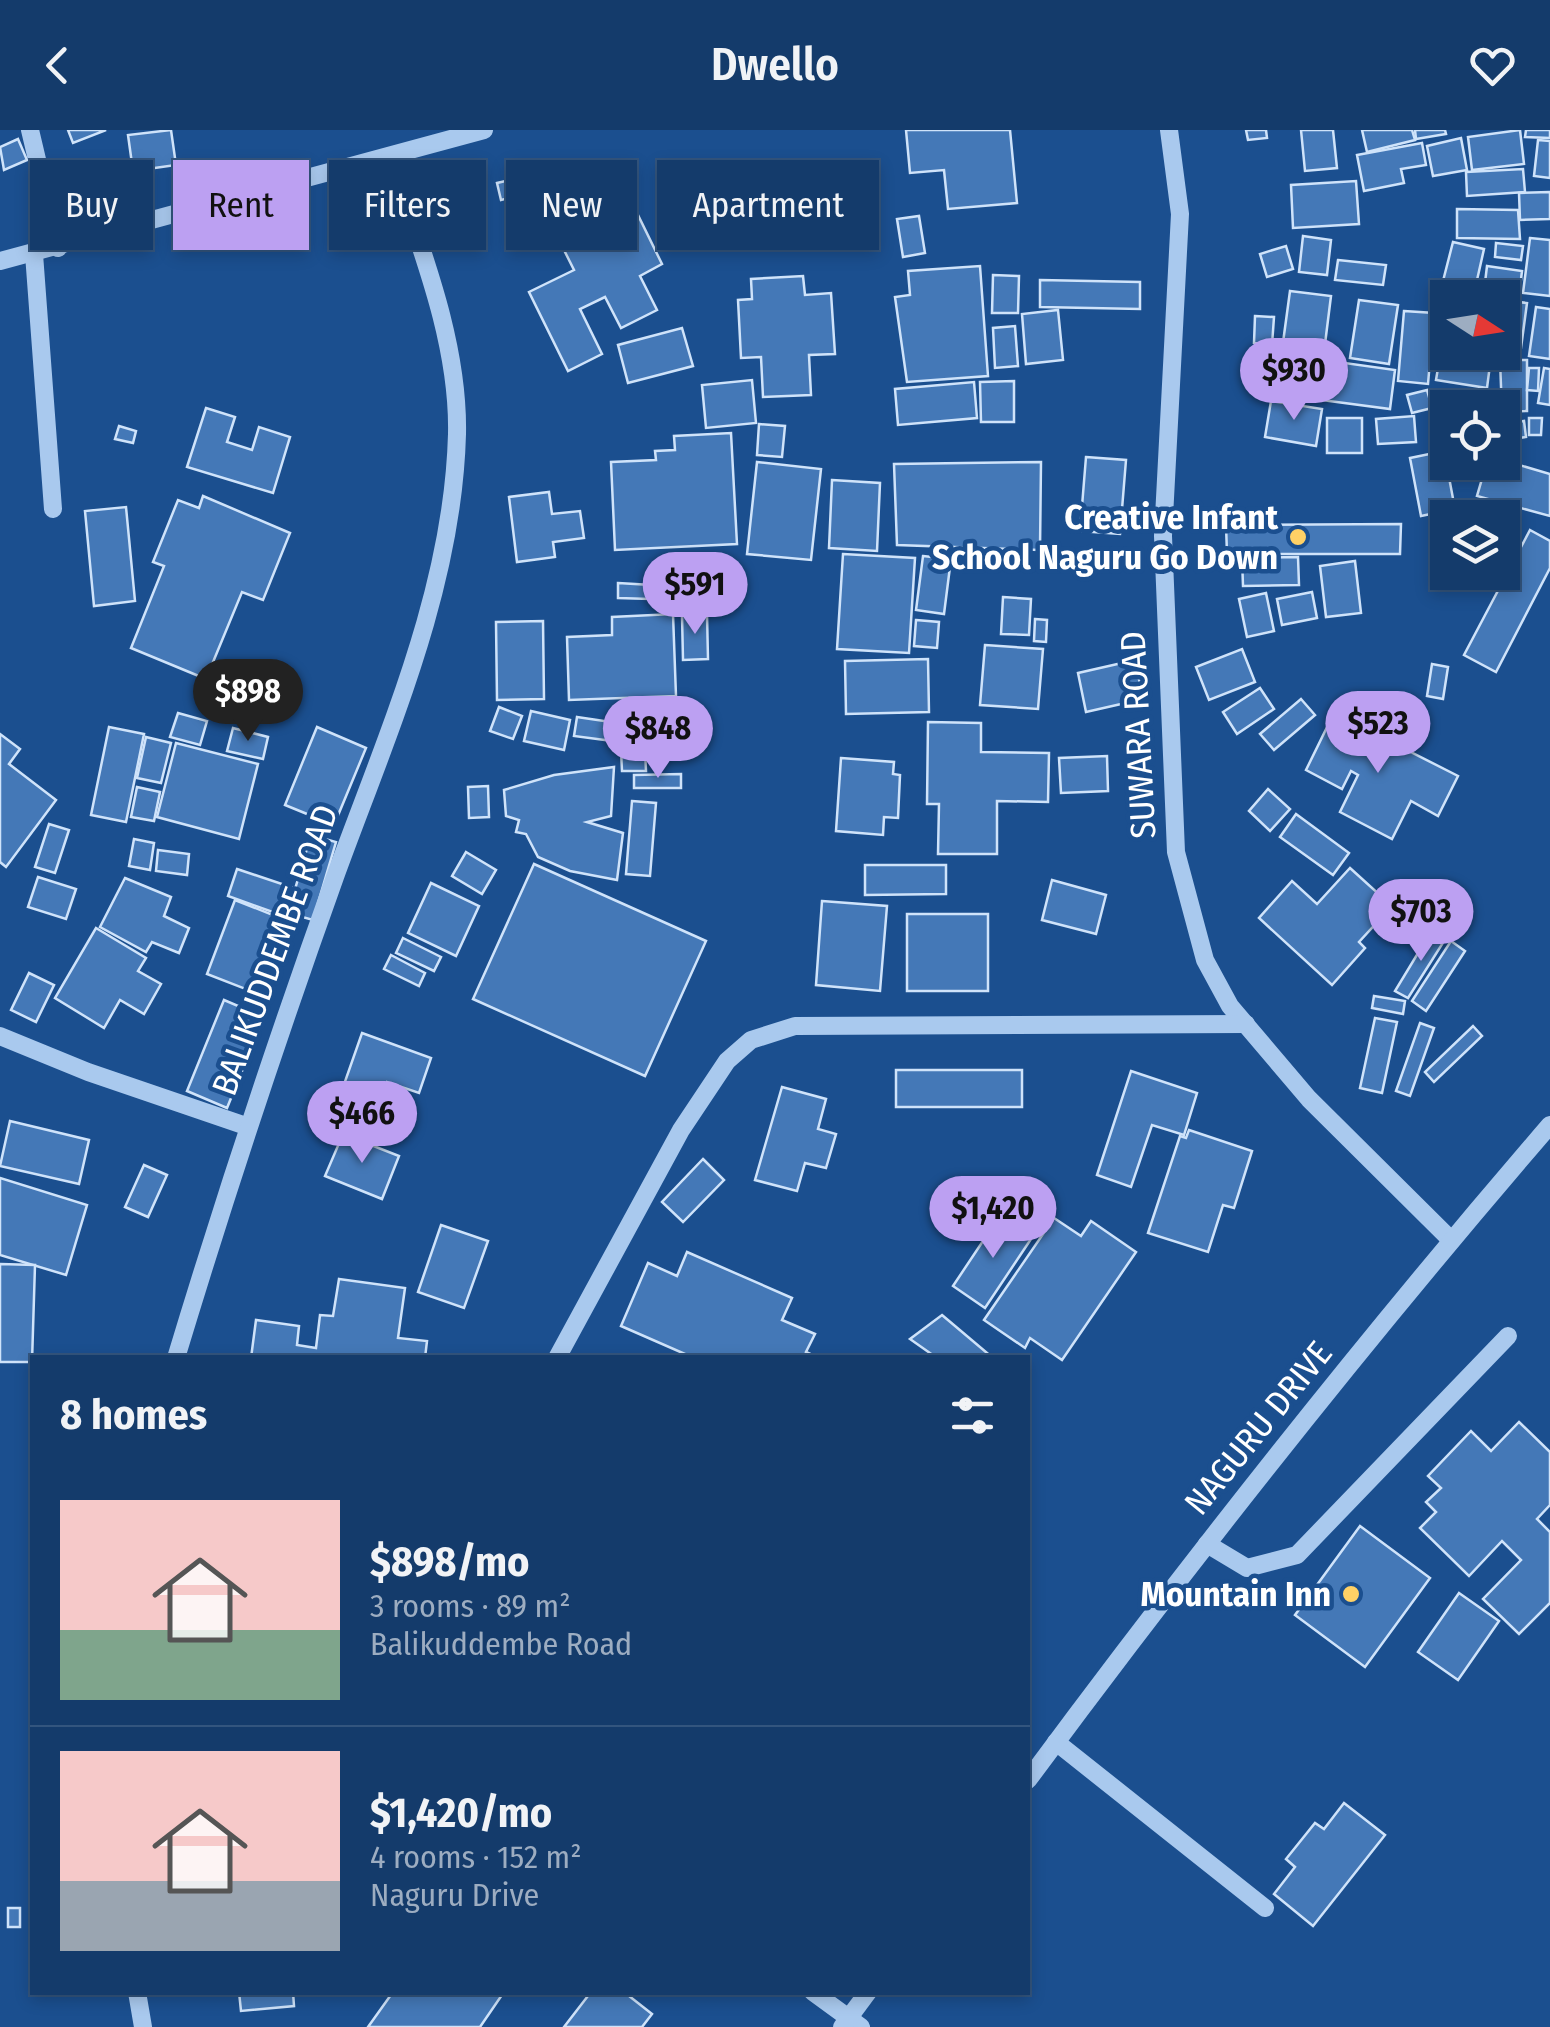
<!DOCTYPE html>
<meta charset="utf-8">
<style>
:root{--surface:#143b6b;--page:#214673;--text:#f1f3f6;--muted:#9dadc1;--line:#33557e;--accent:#bca0f2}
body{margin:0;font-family:"Fira Sans Condensed",sans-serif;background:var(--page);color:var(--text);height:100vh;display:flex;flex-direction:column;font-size:38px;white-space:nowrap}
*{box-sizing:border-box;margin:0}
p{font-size:32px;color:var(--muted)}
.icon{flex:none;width:55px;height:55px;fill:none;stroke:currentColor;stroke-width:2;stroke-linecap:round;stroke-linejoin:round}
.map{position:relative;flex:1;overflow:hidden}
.sheet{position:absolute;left:30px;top:1225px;width:1000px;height:640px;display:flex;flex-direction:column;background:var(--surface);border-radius:0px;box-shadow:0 5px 15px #0003,0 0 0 2px var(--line)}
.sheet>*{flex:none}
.hud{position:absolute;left:30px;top:30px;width:1000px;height:90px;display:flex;gap:20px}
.needle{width:65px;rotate:102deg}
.controls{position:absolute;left:1430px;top:150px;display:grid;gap:20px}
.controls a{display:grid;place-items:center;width:90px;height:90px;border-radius:0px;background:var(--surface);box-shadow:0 5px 15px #0003,0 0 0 2px var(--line);font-size:50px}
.price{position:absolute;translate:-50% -85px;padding:0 22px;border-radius:35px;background:var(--accent);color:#111;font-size:32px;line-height:65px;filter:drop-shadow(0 2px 5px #0008)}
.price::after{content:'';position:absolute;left:50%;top:60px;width:30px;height:22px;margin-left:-15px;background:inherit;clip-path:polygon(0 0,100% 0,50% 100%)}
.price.on{background:#222;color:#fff}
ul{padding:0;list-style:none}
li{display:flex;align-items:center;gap:30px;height:250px;padding:0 30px}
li+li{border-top:2px solid var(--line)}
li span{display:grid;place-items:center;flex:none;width:280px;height:200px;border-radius:0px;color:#555}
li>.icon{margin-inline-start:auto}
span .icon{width:120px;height:120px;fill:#fffc;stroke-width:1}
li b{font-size:42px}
h2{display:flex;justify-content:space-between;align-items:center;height:120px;padding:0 30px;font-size:42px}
.chip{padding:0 35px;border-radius:0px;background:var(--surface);box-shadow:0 5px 15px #0003,0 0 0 2px var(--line);font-size:35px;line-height:90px}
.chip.on{background:var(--accent);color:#111}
header{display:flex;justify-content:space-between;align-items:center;height:130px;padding:0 30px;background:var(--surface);font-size:45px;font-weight:600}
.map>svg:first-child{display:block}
</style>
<header><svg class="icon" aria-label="back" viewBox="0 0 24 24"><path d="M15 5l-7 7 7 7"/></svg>Dwello<svg class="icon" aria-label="heart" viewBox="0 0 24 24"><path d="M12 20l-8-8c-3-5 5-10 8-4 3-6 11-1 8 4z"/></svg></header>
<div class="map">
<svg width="1550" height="1897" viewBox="0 0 1550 1897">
<rect width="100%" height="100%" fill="#1b4f8f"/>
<!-- building -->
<g fill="#4478b7" stroke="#cfe3fa" stroke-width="2.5">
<polygon points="68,0 106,0 73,13"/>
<polygon points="171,0 176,35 133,41 128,5"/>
<polygon points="906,0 1010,0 1017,73 948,79 944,40 910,43"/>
<polygon points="1246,0 1266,0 1267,8 1248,10"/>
<polygon points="1301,0 1333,0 1337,38 1305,41"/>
<polygon points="1362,0 1412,0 1415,10 1367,22"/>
<polygon points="1415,0 1445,0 1446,4 1416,9"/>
<polygon points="1520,0 1524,34 1472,40 1468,7"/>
<polygon points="1526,0 1550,0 1550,8 1525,7"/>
<polygon points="1461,8 1467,40 1433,46 1427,16"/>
<polygon points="18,9 27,30 4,40 0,17"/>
<polygon points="1538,10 1550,11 1550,48 1534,46"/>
<polygon points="1422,13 1426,35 1401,39 1404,53 1364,61 1357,25"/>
<polygon points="584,39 612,93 636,81 662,134 640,146 657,180 621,198 605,167 580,179 602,224 568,241 529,162 574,140 536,64"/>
<polygon points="1523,39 1525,62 1467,66 1466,42"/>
<polygon points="532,45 536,61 501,70 497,53"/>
<polygon points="1356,51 1359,94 1293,98 1291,55"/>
<polygon points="1550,62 1550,89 1520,90 1519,63"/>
<polygon points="1457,79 1518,80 1520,109 1457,108"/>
<polygon points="919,86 925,123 903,127 897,89"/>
<polygon points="1303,106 1331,110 1327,145 1299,142"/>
<polygon points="1530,108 1550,110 1550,166 1523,163"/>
<polygon points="1453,112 1484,119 1475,159 1443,151"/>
<polygon points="1496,113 1523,116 1521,130 1495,127"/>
<polygon points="1286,116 1293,139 1267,147 1260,124"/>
<polygon points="1338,130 1386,135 1383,155 1335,150"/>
<polygon points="980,136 988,246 907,252 895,167 910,165 908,141"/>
<polygon points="1487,136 1522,141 1519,166 1484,161"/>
<polygon points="993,145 1019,146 1018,183 992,183"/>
<polygon points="803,146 805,165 831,163 835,224 809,225 811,265 763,267 761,227 741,228 738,170 752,169 751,149"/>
<polygon points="1040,150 1140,152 1140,179 1040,177"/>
<polygon points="1290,161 1331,166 1323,230 1395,240 1390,279 1276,264"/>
<polygon points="1359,170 1398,175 1389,234 1350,228"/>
<polygon points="1502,170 1527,173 1521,218 1502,216"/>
<polygon points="1536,177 1550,179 1550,229 1529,226"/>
<polygon points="1058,180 1063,230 1026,234 1022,184"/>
<polygon points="1404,181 1434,183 1428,254 1398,251"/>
<polygon points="1255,186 1274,187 1272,215 1254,213"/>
<polygon points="1015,196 1018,236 995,238 993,198"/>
<polygon points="682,198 693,236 628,253 618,215"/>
<polygon points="1441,220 1491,227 1487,258 1436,250"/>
<polygon points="1500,230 1527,230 1527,281 1502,282"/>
<polygon points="1529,238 1539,238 1538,261 1527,260"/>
<polygon points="1544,238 1550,239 1550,275 1538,273"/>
<polygon points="752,250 756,293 706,298 702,255"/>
<polygon points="1014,251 1014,292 981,292 980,252"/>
<polygon points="974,252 977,288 898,295 895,259"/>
<polygon points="1427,260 1432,278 1412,283 1407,265"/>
<polygon points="1442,262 1493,262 1493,278 1448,278 1448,303 1442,303"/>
<polygon points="1271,271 1322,279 1316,316 1265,307"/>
<polygon points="206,278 235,287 227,312 252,320 259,297 290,307 273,363 187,337"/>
<polygon points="1414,286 1416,312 1378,314 1376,289"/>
<rect x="1327" y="288" width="35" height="35"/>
<polygon points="1529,288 1542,288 1541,305 1529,305"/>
<polygon points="1524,291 1526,307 1512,309 1510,293"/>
<polygon points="759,294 785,296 782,327 757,325"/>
<polygon points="119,296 136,301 133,313 115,309"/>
<polygon points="731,303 737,414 615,420 611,332 656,330 655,321 675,320 674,306"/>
<polygon points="1444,321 1455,379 1421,386 1410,328"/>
<polygon points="1086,327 1126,330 1120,404 1080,401"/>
<polygon points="1502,330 1550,344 1550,386 1477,366 1487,332"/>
<polygon points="757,332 821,339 811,430 747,424"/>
<polygon points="1041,332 1040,420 897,415 894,334"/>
<polygon points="832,350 880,353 877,421 829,418"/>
<polygon points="549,362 552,384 580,381 584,408 553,412 555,427 517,432 509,367"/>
<polygon points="203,366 290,403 263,470 242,462 206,549 131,518 164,436 153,432 178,370 199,378"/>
<polygon points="126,377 135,471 94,476 85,381"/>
<polygon points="1401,394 1400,424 1227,424 1226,395"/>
<polygon points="1530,400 1550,411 1550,438 1496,542 1464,525"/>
<polygon points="843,424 915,428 909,523 837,519"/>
<polygon points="923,426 951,429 944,484 916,480"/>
<polygon points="1298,427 1299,455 1243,456 1242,428"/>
<polygon points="1355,431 1361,483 1326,487 1320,436"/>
<polygon points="618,453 651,455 650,469 618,468"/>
<polygon points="1312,462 1317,488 1282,495 1277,469"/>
<polygon points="1266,463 1274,501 1247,507 1239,469"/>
<polygon points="1003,467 1031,469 1029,505 1001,504"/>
<polygon points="673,484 676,566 569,570 567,507 612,505 612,487"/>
<polygon points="707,484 708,529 683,530 682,485"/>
<polygon points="1035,489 1047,490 1046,512 1034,511"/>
<polygon points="916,490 939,492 937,518 914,516"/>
<polygon points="543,491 544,569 497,570 496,492"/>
<polygon points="985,515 1043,519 1038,579 980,575"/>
<polygon points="1242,519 1255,552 1209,570 1196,537"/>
<polygon points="928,529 929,582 846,584 845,531"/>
<polygon points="1135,530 1143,569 1086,582 1078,543"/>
<polygon points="1432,534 1448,537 1443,569 1427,566"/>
<polygon points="1260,558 1274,579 1237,604 1223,582"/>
<polygon points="1301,569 1315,585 1274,620 1260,604"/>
<polygon points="499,577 522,586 513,609 490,601"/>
<polygon points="531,581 570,590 564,620 524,611"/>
<polygon points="178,583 207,591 200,615 170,607"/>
<polygon points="1334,583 1458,646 1438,686 1411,671 1392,709 1340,682 1358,645 1351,641 1342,659 1306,640"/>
<polygon points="685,586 689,628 653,631 649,590"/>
<polygon points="577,587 645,597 643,615 574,606"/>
<polygon points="928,592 981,593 981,622 1049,623 1048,672 997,671 997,724 938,724 939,674 927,674"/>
<polygon points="109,597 144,604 126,692 91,685"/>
<polygon points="317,597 366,618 334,695 285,675"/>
<polygon points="233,598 268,607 263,629 227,621"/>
<polygon points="0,604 20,619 9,634 56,670 6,737 0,732"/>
<polygon points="146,607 171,613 161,653 137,648"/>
<polygon points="176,613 258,634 239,709 157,687"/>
<polygon points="621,620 645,620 646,641 622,641"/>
<polygon points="1107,626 1108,661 1061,663 1059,628"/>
<polygon points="841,628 894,632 893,644 900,645 898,688 884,687 883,705 836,701"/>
<polygon points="614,637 611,686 587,692 623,703 617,750 570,741 538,727 526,704 516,702 519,690 506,686 504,660 554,645"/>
<polygon points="681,644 681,658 634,658 634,645"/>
<polygon points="488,656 489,687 469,688 468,657"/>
<polygon points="137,657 160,662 154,691 131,687"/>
<polygon points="1268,659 1290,679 1270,701 1249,681"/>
<polygon points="632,671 656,673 650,746 626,744"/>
<polygon points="1296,684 1349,723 1333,745 1280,707"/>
<polygon points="49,694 69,700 55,743 35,737"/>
<polygon points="311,705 336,712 313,790 288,783"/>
<polygon points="134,709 154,713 150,740 129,736"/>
<polygon points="158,720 189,724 187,745 156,741"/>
<polygon points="466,722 496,740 482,764 452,746"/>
<polygon points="534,734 706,811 645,946 473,869"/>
<polygon points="865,735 946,735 946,764 865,765"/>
<polygon points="1350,738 1392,776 1359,812 1365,818 1332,855 1259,788 1292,751 1317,774"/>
<polygon points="237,739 291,757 281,785 228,766"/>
<polygon points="38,747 76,759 66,789 28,777"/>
<polygon points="125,748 171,767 164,786 189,798 179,823 152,812 146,822 100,797"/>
<polygon points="1052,750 1106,765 1096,804 1042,790"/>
<polygon points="431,753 479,776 456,826 408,803"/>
<polygon points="235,770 283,789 256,863 207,844"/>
<polygon points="822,771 887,776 880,861 816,855"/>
<rect x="907" y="784" width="81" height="77"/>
<polygon points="96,798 146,828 138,841 161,854 144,884 120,870 104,898 55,868"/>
<polygon points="1432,800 1446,808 1408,868 1395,861"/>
<polygon points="403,808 441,827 434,841 396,823"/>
<polygon points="1451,811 1465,821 1426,881 1412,871"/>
<polygon points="391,825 425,843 419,856 384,839"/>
<polygon points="29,843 54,855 36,892 11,880"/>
<polygon points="1374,866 1405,871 1403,884 1372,878"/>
<polygon points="224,870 264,887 227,978 187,961"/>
<polygon points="1375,888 1397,892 1382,963 1360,958"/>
<polygon points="1420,893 1434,898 1410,966 1396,961"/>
<polygon points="1473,896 1482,906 1434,952 1425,942"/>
<polygon points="362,903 431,928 419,963 387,952 371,996 334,983"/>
<rect x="896" y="940" width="126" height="37"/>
<polygon points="1131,941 1197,963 1184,1005 1152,995 1131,1057 1097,1045"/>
<polygon points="782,957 826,969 818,999 836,1004 826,1038 805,1033 797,1061 755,1050"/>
<polygon points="10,991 89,1010 79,1054 0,1036"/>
<polygon points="1189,1000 1252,1021 1234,1078 1223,1075 1208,1122 1148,1103 1180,1006 1186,1008"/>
<polygon points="343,1004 399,1026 382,1069 325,1046"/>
<polygon points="703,1029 724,1050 683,1092 662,1072"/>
<polygon points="144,1035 167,1045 148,1087 125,1077"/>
<polygon points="0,1048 87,1075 66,1145 0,1125"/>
<polygon points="1001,1084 1033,1106 985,1178 953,1156"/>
<polygon points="1054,1088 1081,1106 1091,1091 1136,1122 1062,1230 1030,1208 1025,1218 984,1190"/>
<polygon points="441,1095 488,1111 464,1178 418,1162"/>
<polygon points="687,1122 792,1168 782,1190 815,1204 806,1222 819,1228 694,1228 621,1196 648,1133 677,1146"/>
<polygon points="0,1134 35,1135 32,1232 0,1232"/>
<polygon points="339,1149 405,1158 398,1208 427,1211 425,1228 251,1228 256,1190 299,1196 297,1215 316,1218 320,1185 333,1186"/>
<polygon points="942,1185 993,1228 937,1228 910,1209"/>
<polygon points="1519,1292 1550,1322 1550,1375 1537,1389 1550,1402 1550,1473 1519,1504 1483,1469 1521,1430 1502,1411 1469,1446 1420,1398 1436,1382 1426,1372 1441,1358 1428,1346 1471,1301 1491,1321"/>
<polygon points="1360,1396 1430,1448 1365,1537 1295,1485"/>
<polygon points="1459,1463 1499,1491 1458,1550 1418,1522"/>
<polygon points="1344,1673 1385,1705 1313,1796 1274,1764 1295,1737 1286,1729 1315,1693 1324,1699"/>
<rect x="8" y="1778" width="12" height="19"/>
<polygon points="239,1862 293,1862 294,1876 241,1881"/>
<polygon points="393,1862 504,1862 480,1897 368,1897"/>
<polygon points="591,1862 624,1862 652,1884 642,1897 564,1897"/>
</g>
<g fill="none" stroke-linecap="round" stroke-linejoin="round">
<!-- minor -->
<g stroke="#a9c9ee" stroke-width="18">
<polyline points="30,0 58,118"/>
<polyline points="1169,0 1180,84 1163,406 1176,722 1205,830 1230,876 1309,969 1451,1110"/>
<polyline points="34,124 53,379"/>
<polyline points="0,131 484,0"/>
<polyline points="0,906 88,942 246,996"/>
<path d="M176,1228c49,-162 102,-322 159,-481 52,-143 118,-288 122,-443 2,-94 -38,-190 -67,-278"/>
<polyline points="557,1228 681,1000 727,931 751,910 795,896 1246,894"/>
<polyline points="1207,1414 1247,1438 1297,1425 1508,1206"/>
<polyline points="1056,1612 1265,1778"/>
<path d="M1028,1650c166,-224 340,-444 522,-655"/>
<polyline points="137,1862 143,1897"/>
<polyline points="813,1862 861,1897"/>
<polyline points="842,1897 868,1862"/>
</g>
</g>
<!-- markers -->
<g fill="#ffd166" stroke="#1b4f8f" stroke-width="4">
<circle cx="1298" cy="407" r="10"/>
<circle cx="1351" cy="1464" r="10"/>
</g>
<g text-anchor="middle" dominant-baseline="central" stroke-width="9" stroke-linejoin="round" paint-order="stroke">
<!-- poi labels -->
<g font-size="35" font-weight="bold" fill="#fff" stroke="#1b4f8f" text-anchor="end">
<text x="1278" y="387">Creative Infant<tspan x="1278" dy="40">School Naguru Go Down</tspan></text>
<text x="1331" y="1464">Mountain Inn</text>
</g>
<!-- street labels -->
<g font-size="35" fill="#fff" stroke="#1b4f8f">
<text transform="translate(1138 605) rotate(-93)">SUWARA ROAD</text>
<text transform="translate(275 820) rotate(-70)">BALIKUDDEMBE ROAD</text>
<text transform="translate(1258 1298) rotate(-51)">NAGURU DRIVE</text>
</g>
</g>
</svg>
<div class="controls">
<a><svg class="needle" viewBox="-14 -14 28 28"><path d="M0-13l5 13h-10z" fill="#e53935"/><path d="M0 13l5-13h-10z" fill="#9dadc1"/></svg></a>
<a><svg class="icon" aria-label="locate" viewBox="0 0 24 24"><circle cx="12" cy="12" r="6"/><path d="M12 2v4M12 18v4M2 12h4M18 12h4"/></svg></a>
<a><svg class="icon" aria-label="layers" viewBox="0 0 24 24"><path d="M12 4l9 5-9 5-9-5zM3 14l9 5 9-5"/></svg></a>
</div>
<b class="price" style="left:1294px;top:293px">$930</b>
<b class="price" style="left:695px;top:507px">$591</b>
<b class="price on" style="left:248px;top:614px">$898</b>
<b class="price" style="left:1378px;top:646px">$523</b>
<b class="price" style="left:658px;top:651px">$848</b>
<b class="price" style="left:1421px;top:834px">$703</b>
<b class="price" style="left:362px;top:1036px">$466</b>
<b class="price" style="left:993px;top:1131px">$1,420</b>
<div class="hud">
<a class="chip">Buy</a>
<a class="chip on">Rent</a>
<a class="chip">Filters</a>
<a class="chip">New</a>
<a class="chip">Apartment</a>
</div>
<section class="sheet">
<h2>8 homes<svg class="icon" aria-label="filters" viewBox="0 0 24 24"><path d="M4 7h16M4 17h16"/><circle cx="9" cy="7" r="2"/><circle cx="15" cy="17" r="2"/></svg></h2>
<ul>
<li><span style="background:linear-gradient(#f6c9c9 65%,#7fa58c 0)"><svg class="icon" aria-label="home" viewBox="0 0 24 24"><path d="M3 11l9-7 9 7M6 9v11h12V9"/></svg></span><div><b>$898/mo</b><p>3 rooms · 89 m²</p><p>Balikuddembe Road</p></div></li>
<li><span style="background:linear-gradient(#f6c9c9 65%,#9aa5b1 0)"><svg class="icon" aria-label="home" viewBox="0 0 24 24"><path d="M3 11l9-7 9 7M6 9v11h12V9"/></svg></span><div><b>$1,420/mo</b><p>4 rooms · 152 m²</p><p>Naguru Drive</p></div></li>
</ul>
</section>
</div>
